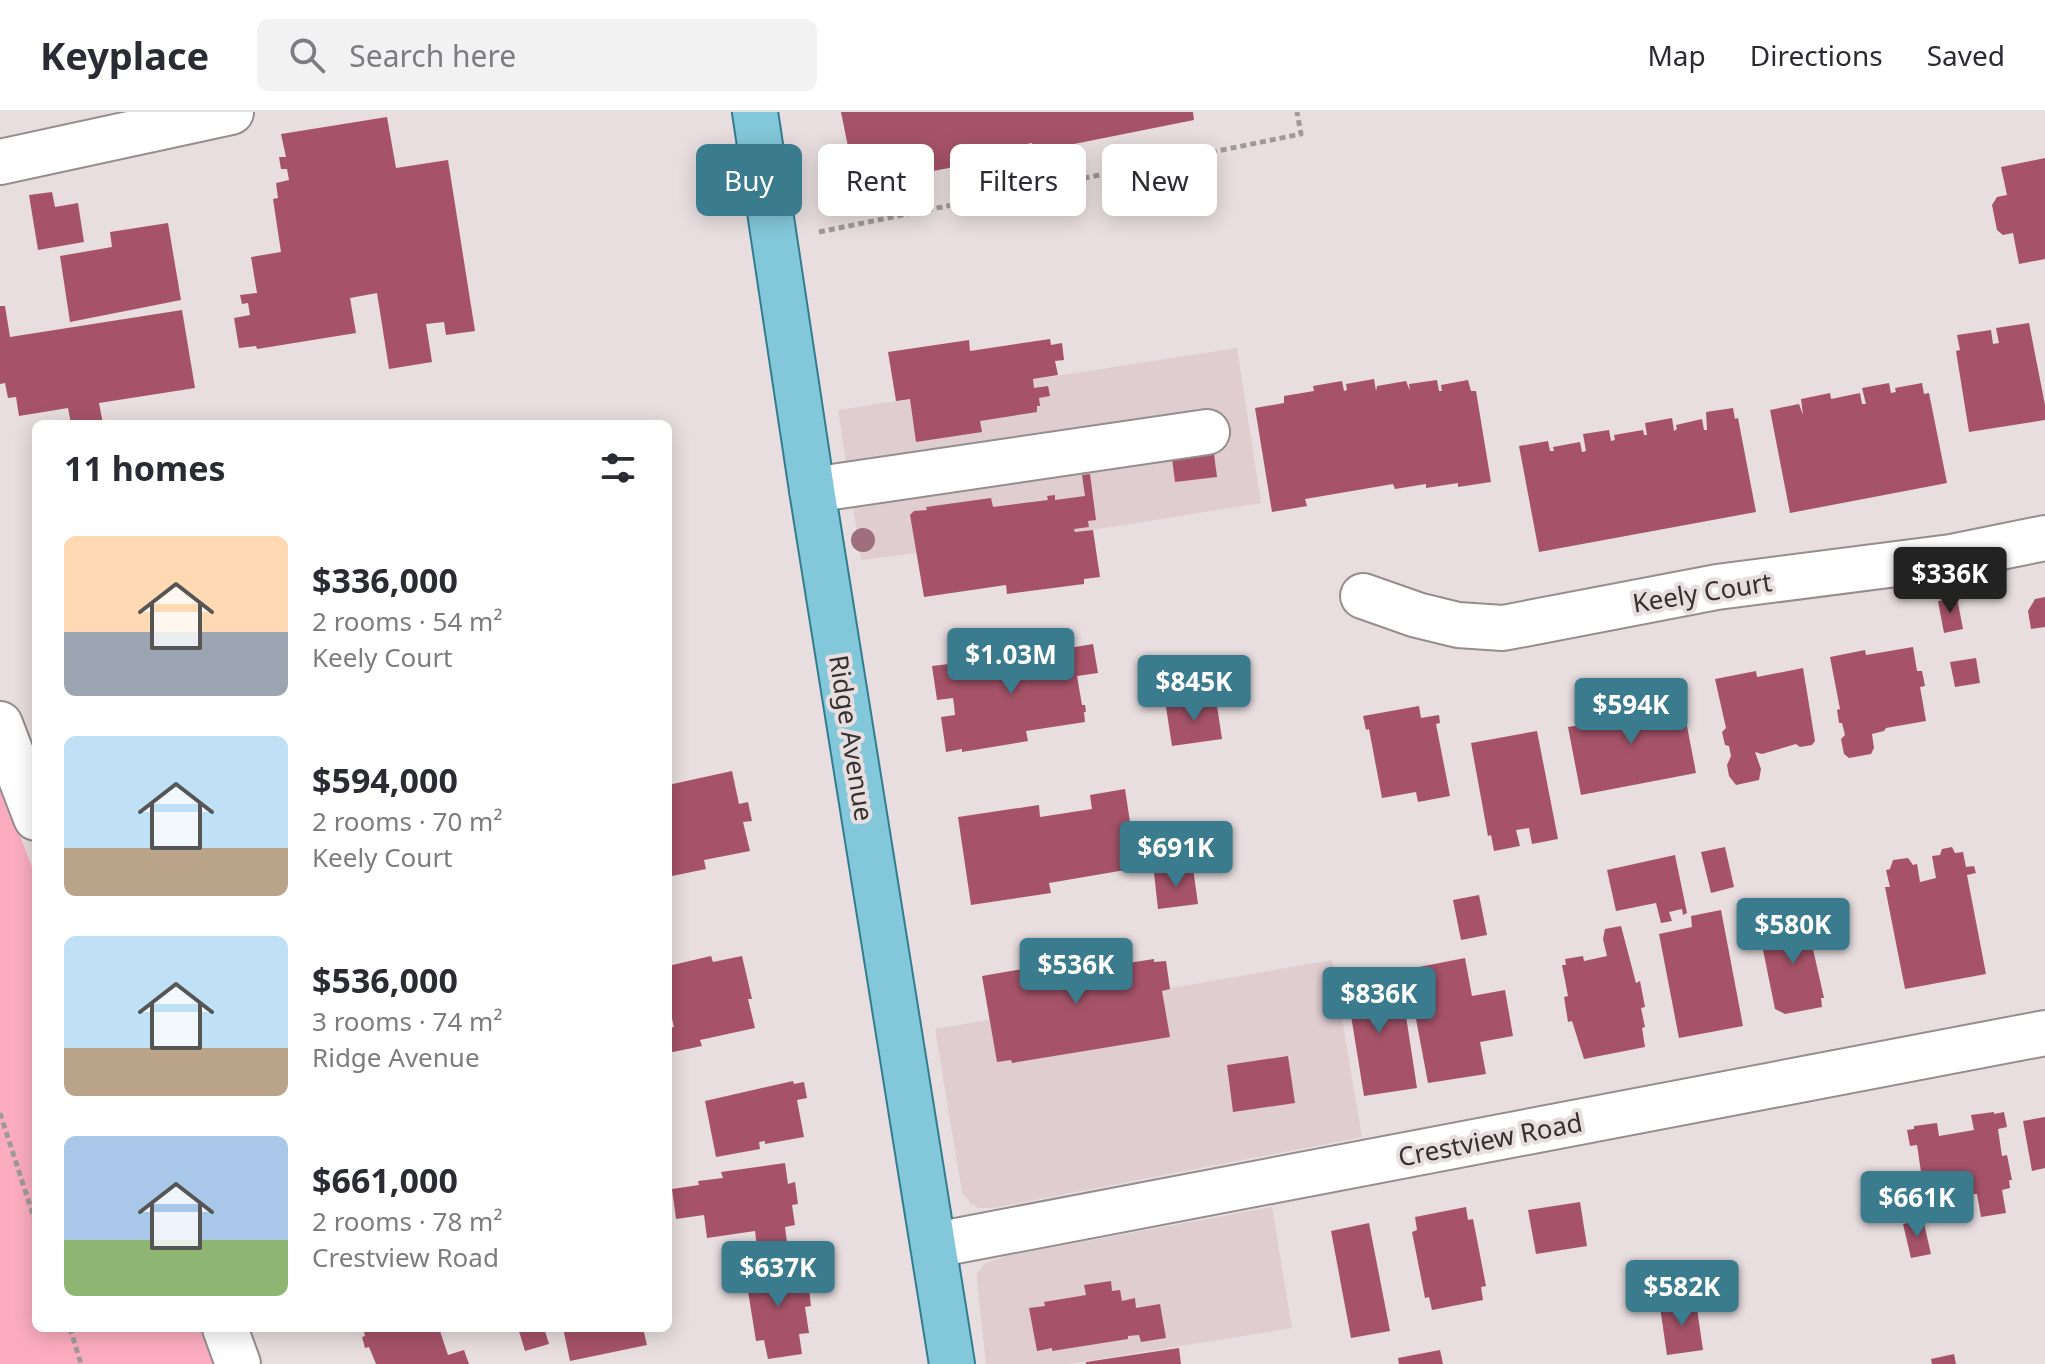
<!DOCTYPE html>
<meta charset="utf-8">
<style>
:root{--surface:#fff;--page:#f2f2f3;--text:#2b2b33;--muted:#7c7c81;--line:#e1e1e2;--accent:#3a7c8e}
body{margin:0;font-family:"Noto Sans",sans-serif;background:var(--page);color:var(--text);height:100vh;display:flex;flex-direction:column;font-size:30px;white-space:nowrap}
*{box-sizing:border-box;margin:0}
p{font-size:26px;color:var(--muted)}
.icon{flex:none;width:44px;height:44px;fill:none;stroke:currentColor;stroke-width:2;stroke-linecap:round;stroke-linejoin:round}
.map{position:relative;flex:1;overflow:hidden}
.details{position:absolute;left:32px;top:308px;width:640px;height:912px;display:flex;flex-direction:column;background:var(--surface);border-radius:12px;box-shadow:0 4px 20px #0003}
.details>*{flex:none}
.banner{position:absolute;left:696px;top:32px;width:760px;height:72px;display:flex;gap:16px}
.price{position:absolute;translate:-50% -68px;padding:0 18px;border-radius:8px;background:var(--accent);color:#fff;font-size:26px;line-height:52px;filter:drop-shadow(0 2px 4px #0008)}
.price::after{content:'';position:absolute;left:50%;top:48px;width:24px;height:18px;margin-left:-12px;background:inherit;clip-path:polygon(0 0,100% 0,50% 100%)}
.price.selected{background:#222;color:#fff}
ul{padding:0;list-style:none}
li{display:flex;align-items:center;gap:24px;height:200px;padding:0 32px}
li span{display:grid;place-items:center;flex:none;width:224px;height:160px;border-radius:12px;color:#555}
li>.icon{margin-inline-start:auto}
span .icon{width:96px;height:96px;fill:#fffc;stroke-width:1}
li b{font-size:34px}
h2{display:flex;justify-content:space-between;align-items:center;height:96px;padding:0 32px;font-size:34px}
.pill{padding:0 28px;border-radius:12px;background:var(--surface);box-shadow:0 4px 20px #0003;font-size:28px;line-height:72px}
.pill.selected{background:var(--accent);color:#fff}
header{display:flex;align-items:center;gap:48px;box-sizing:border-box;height:112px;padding:0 40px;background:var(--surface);border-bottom:2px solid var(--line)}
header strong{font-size:38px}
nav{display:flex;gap:44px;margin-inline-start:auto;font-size:28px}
.search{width:560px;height:72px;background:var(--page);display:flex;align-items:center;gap:20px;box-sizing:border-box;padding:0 28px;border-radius:12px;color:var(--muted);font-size:30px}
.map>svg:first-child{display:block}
</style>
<header>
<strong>Keyplace</strong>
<div class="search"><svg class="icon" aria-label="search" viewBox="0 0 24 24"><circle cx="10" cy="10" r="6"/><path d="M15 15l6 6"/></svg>Search here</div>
<nav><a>Map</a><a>Directions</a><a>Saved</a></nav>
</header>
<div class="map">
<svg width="2045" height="1252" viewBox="0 0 2045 1252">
<rect width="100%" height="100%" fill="#e8dee0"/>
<!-- built -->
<g fill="#dfcdd0">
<polygon points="1237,236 1261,391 1093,418 861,448 838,298"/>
<polygon points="1332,848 1362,1025 993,1096 979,1096 970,1091 962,1080 935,917"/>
<polygon points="1272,1095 1292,1216 1069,1252 986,1252 977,1169 977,1161 986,1151 1007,1144"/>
</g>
<!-- green -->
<polygon fill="#fbadbf" points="0,671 36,766 36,1216 202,1216 215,1252 0,1252"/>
<!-- building -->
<g fill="#a65369">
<polygon points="841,0 1193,0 1194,8 1034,40 1032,31 952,47 954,55 856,74"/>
<polygon points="387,5 396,56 448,48 475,219 446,223 444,210 426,212 432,250 389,257 377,181 350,186 356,221 257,237 256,234 239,236 234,206 250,203 248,191 242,192 240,183 257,181 251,145 281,140 273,87 278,86 276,71 289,68 287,57 281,57 279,45 286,45 281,22"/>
<polygon points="2045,46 2045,147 2019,152 2013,121 2003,123 1997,118 1992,93 1997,85 2007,83 2001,55"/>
<polygon points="52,80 55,95 78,91 84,130 38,138 29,83"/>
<polygon points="168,111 181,188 70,210 60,144 112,135 110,120"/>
<polygon points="0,194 5,194 10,225 182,198 195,276 99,291 103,312 71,312 68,296 19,304 16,285 8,286 5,271 0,272"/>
<polygon points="2029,211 2045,293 2045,308 1969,320 1956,239 1960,238 1957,223 1991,218 1993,232 1999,231 1996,216"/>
<polygon points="1050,227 1051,233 1062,231 1064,248 1055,249 1058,263 1033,267 1034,276 1048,274 1050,284 1039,286 1040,294 1037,294 1037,300 980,309 982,320 916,330 910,287 896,289 888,240 969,228 970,239"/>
<polygon points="1374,267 1376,279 1377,274 1406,269 1410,279 1409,272 1437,268 1439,279 1442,279 1441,273 1468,268 1471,279 1476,279 1491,370 1458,375 1458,371 1426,376 1426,372 1395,377 1393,372 1305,387 1307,394 1272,400 1255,296 1284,291 1284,284 1314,279 1313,274 1342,269 1344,279 1347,278 1346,272"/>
<polygon points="1889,271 1891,281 1896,280 1895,276 1922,271 1924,282 1929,281 1947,371 1790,401 1770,298 1799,292 1803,303 1801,287 1830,281 1831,287 1860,281 1862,292 1866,292 1862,276"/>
<polygon points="1733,296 1735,307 1738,306 1756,400 1539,440 1519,334 1548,329 1550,339 1554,339 1553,335 1580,330 1582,340 1586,339 1583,322 1609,318 1611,329 1615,328 1614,323 1643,318 1644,323 1647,323 1645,311 1672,306 1674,319 1677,317 1676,313 1702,307 1704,318 1707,318 1706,300"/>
<polygon points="1212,326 1217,365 1175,370 1170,331"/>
<polygon points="1090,362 1096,408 1088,409 1089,415 1074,417 1075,420 1093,418 1100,465 1084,467 1084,472 1007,482 1006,473 924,485 910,403 914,399 927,398 926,395 991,386 993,395 1048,388 1047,384 1055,383 1055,388 1085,384 1082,363"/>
<polygon points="2045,485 2045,515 2031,517 2028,499 2035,487"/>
<polygon points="1957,486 1963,517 1944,521 1938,489"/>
<polygon points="1093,532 1098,561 1077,564 1082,593 1085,593 1086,600 1084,600 1085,610 1026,619 1028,629 962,640 962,637 946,640 941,605 955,603 954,593 953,586 937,588 932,554 949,552 948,549 1015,539 1017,548 1070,540 1069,536"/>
<polygon points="1913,535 1917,559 1922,559 1925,574 1920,575 1926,609 1886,616 1884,619 1872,622 1874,636 1871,642 1849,646 1844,642 1841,627 1845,623 1842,611 1839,611 1837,598 1840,597 1830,545 1865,538 1866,543"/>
<polygon points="1976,546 1980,571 1955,575 1950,550"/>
<polygon points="1803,556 1815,629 1812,633 1800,635 1796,632 1762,642 1755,640 1761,657 1759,668 1736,673 1729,664 1727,653 1731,644 1729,634 1725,633 1722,620 1726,616 1715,567 1756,559 1757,565"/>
<polygon points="1661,584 1663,597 1683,593 1696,661 1581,683 1568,615 1586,612 1584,599"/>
<polygon points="1216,587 1222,627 1172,634 1166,595"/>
<polygon points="1419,594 1421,606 1439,603 1440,611 1436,612 1450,684 1418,690 1416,680 1382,686 1369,617 1366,618 1363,604"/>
<polygon points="1537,619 1558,727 1532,732 1529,716 1516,718 1520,734 1494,739 1491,723 1488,724 1471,631"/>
<polygon points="732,659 739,692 748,690 752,709 743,710 750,739 704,748 706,757 672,764 668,747 668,673"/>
<polygon points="1125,677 1137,756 1049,771 1051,781 971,793 958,705 1039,693 1040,705 1092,697 1090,683"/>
<polygon points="1725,735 1734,775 1711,781 1701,740"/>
<polygon points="1952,735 1955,741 1963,740 1966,755 1974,754 1976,761 1967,763 1986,862 1905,877 1885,775 1890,775 1886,758 1890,757 1893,748 1908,746 1913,753 1917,752 1920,770 1936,766 1932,744 1940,743 1942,737"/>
<polygon points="1675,743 1687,801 1683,803 1682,797 1669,800 1672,809 1661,811 1656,791 1616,799 1607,758"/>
<polygon points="1193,756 1198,792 1158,797 1154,761"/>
<polygon points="1479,783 1487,823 1461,828 1453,788"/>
<polygon points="1804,797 1824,886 1821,886 1822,895 1785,902 1775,897 1760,823 1784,819 1781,802"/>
<polygon points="1721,798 1743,914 1679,926 1659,822 1692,815 1691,804"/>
<polygon points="1621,814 1636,871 1640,869 1645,895 1641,896 1645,915 1642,916 1645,935 1584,947 1572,909 1568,910 1564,885 1568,884 1562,853 1566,853 1565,847 1583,844 1584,849 1607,844 1603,827 1605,817"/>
<polygon points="1098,832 1102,855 1154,847 1154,850 1166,849 1170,877 1162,879 1170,925 1012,951 1011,948 997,950 982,864 1058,851 1056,838"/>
<polygon points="711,844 713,850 742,844 752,887 748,887 755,916 700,928 702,934 668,941 668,916 674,915 668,890 668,854"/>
<polygon points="1465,846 1472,884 1505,878 1513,924 1480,930 1486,962 1428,971 1410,875 1417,874 1414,856"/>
<polygon points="1380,855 1387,893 1404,891 1417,976 1364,984 1344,860"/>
<polygon points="1288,944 1295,991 1233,1000 1227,953"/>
<polygon points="793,969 794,972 804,970 807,986 797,988 804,1025 765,1032 765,1029 759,1030 760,1037 716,1045 705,989"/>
<polygon points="1994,1000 1994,1002 2004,1000 2007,1015 1998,1017 2002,1044 2007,1043 2012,1068 2009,1068 2010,1076 2002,1078 2006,1101 1981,1105 1977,1082 1969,1082 1971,1098 1948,1101 1949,1107 1931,1110 1927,1085 1921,1085 1917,1060 1921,1060 1917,1033 1910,1034 1907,1018 1914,1017 1914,1014 1937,1011 1939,1024 1974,1018 1971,1003"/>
<polygon points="2045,1005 2045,1056 2032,1059 2023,1009"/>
<polygon points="785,1051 788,1072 795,1070 798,1092 792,1093 795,1113 785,1115 787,1130 757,1135 755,1119 707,1126 704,1103 676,1107 672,1077 699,1073 698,1069 723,1066 721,1060"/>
<polygon points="1580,1090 1587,1134 1536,1142 1528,1098"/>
<polygon points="1466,1095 1468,1108 1473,1107 1486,1174 1481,1175 1483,1188 1432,1198 1429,1185 1425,1186 1412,1120 1417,1118 1415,1105"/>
<polygon points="1923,1107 1931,1142 1911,1146 1903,1112"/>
<polygon points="1369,1111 1390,1219 1351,1226 1331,1119"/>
<polygon points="798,1152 802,1178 809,1177 811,1194 805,1195 809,1221 799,1222 802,1242 768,1247 764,1228 756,1229 748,1179 742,1180 740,1167 746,1166 744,1160"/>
<polygon points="1111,1169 1112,1179 1120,1178 1122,1189 1135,1186 1136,1196 1160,1192 1166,1226 1141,1230 1139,1223 1128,1224 1128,1227 1052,1239 1052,1236 1037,1239 1029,1196 1045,1194 1044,1190 1086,1183 1084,1173"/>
<polygon points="1696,1190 1703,1238 1667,1243 1660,1195"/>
<polygon points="363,1216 439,1216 448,1243 464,1238 469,1252 376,1252 369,1235 365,1236 362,1225 365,1224"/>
<polygon points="518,1216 544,1216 549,1232 525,1239"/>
<polygon points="563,1216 643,1216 647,1233 570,1249"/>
<polygon points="1179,1236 1181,1252 1086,1252 1086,1250"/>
<polygon points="1440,1238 1443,1252 1399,1252 1398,1246"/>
<polygon points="1954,1242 1956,1252 1932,1252 1931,1247"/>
</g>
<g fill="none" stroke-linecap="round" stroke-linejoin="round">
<defs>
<g id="minor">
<polyline points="0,50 231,0"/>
<polyline points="812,378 1207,320"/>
<polyline points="1363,484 1417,503 1458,513 1503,516 1717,475 1951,445 2045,426"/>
<polyline points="0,612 36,706"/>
<polyline points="935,1133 2045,921"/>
<polyline points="225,1216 238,1252"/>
</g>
<polyline id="major" points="755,0 812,378 952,1252"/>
</defs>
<!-- minor casing -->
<use href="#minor" stroke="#968d8f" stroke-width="48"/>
<!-- major casing -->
<use href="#major" stroke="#327c90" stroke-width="48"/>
<!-- path -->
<g stroke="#a0999a" stroke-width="5" stroke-dasharray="6 4" stroke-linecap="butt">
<polyline points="819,120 1301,22 1297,0"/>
<polyline points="0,1001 36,1112"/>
<polyline points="70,1216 81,1252"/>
</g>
<!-- minor -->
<use href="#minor" stroke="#fff" stroke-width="44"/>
<!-- major -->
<use href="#major" stroke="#83c8da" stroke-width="44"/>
</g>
<!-- trees -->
<circle fill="#9f6e7f" cx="863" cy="428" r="12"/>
<g text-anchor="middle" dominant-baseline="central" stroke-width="8" stroke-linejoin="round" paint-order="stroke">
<!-- street labels -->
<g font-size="26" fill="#353132" stroke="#e8dee0">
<text transform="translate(1702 480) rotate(-9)">Keely Court</text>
<text transform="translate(852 626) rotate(81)">Ridge Avenue</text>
<text transform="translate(1490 1027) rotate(-11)">Crestview Road</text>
</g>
</g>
</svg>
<b class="price selected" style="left:1950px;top:503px">$336K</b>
<b class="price" style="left:1011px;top:584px">$1.03M</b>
<b class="price" style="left:1194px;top:611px">$845K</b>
<b class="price" style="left:1631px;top:634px">$594K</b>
<b class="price" style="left:1176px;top:777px">$691K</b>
<b class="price" style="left:1793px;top:854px">$580K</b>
<b class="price" style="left:1076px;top:894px">$536K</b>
<b class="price" style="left:1379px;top:923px">$836K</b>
<b class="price" style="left:1917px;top:1127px">$661K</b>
<b class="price" style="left:778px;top:1197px">$637K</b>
<b class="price" style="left:1682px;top:1216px">$582K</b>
<div class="banner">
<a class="pill selected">Buy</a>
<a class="pill">Rent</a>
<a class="pill">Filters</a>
<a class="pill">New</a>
</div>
<section class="details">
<h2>11 homes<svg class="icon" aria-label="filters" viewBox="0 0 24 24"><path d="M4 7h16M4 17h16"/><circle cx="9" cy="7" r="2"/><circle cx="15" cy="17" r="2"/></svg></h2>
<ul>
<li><span style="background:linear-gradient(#ffd9b3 60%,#9aa5b1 0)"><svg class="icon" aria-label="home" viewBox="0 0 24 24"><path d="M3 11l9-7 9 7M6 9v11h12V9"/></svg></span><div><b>$336,000</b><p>2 rooms · 54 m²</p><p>Keely Court</p></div></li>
<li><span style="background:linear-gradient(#bfe0f5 70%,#b9a48a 0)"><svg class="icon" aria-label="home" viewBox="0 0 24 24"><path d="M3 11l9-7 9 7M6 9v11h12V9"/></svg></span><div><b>$594,000</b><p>2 rooms · 70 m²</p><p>Keely Court</p></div></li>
<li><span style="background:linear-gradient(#bfe0f5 70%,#b9a48a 0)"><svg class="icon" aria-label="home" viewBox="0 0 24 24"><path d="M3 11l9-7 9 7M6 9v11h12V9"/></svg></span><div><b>$536,000</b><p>3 rooms · 74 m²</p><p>Ridge Avenue</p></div></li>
<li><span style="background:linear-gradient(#a9c7e8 65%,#8fb573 0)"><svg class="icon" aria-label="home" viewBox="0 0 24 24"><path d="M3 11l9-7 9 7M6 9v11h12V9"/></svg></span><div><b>$661,000</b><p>2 rooms · 78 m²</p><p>Crestview Road</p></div></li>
</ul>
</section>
</div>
